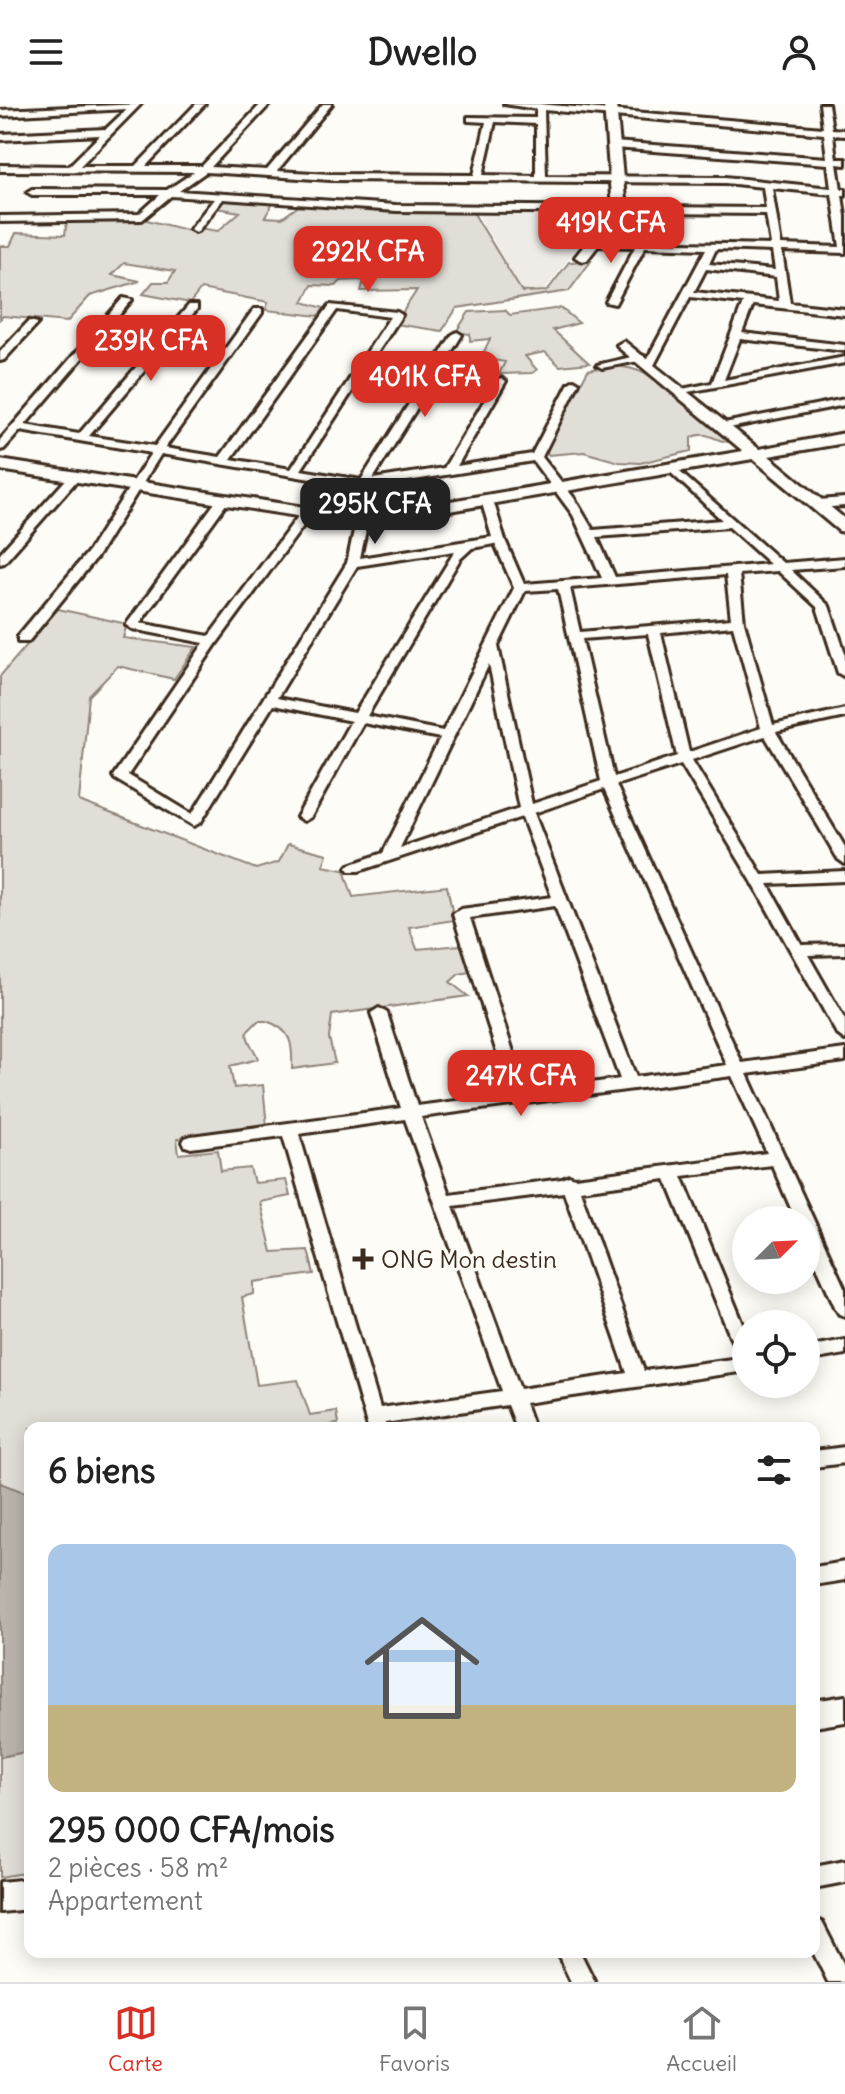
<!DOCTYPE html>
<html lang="fr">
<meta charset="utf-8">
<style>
:root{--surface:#fff;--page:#f6f6f6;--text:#222;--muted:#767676;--line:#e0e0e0;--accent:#d93025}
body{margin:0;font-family:Delius,sans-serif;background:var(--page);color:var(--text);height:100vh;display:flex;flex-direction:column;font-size:30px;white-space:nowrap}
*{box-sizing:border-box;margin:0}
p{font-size:26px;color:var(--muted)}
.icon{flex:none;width:44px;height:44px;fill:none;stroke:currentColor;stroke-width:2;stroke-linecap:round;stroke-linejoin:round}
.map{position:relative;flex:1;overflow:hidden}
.sheet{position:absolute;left:24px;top:1318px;width:796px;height:536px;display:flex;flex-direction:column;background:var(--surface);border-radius:16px;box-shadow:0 4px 20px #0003}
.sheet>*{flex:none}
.needle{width:52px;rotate:66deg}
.controls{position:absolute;left:732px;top:1102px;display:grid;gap:16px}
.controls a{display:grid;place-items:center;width:88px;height:88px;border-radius:50%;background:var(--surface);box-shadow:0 4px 20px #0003;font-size:40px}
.price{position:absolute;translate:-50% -68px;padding:0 18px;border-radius:16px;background:var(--accent);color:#fff;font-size:26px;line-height:52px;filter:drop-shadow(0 2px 4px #0008)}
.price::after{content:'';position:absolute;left:50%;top:48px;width:24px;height:18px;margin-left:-12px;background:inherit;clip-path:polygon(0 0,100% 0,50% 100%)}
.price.current{background:#222;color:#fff}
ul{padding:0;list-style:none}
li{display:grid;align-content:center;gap:16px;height:424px;padding:0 24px}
li span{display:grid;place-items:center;height:248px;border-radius:16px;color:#555}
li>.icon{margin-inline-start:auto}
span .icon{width:144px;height:144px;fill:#fffc;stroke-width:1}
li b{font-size:34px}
h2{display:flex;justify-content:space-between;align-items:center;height:96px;padding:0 24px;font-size:34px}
header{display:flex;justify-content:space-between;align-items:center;height:104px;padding:0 24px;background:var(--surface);font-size:36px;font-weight:700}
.tabs{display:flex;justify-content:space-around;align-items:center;height:112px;border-top:2px solid var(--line);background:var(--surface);font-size:22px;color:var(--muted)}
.tabs a{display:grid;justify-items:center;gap:4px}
.tabs .current{color:var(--accent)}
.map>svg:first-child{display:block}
</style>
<header><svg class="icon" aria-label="menu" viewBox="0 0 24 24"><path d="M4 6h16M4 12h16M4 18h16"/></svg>Dwello<svg class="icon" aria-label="person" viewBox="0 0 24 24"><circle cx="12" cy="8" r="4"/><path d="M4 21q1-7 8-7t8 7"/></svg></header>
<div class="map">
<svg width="845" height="1878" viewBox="0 0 845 1878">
<rect width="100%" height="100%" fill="#fdfcf7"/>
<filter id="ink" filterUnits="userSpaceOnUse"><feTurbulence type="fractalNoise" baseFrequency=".0125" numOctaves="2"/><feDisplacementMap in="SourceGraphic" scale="16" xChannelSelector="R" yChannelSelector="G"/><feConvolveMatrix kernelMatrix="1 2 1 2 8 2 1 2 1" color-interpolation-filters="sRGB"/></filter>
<g filter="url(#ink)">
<!-- built -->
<polygon fill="#efece7" points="475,106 599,108 604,111 544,186 523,188"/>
<!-- green -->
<g fill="#e1ded7" stroke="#8e847a" stroke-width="2">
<polygon points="223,95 273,99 265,113 282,114 300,101 473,108 522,188 547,187 569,158 591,157 569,187 457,204 442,227 395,220 417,186 361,187 364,176 341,177 336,182 312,181 303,198 324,204 318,212 266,206 268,198 201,185 190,199 143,190 153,178 168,178 175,167 124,159 112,171 140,177 90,192 67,218 3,212 0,215 0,142 10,142 16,129 65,131 67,116 143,115 186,126 192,123 218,127 240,108 216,104"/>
<polygon points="561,204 579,219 553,226 589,259 560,262 545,248 525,252 537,266 532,269 499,270 505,258 481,254 490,235 470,237 470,230 456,228 469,208 505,206 510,211"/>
<path d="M611,262c49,0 86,46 121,76 -15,2 -24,-14 -41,-4v13l-51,12 -21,-1 -35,-10 -36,3 -2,-6 42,-79z"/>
<path d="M58,505l69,15 -4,14 73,9 -22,32 -56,-13 -29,30 -10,105 177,68 23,-7 9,-18 39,10 -4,12 21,4 9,27 94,-11 7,34 -45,7 8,22 44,-4 9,27 -11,2 -9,8 18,14 -136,19 -3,23 6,25 -43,6c1,-24 0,-40 -26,-48h-8l-11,11c0,12 8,16 11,27l-28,7 4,22 29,-3 4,42 -90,12 2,15 39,-4 3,21 29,-3 4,15 32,-3 4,16 -30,6 12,50 36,-2 6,24 -60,8v12l-12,3 15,88 41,-5 12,35 26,-4 2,13 -26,4h-282v66l-30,-11v-807z"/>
<polygon points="30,1647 30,1768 0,1773 0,1653"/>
</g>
<!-- water -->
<polygon fill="#bbb4ad" stroke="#887d74" stroke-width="2" points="0,1379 30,1390 30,1647 0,1653"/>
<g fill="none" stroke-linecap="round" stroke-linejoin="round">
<defs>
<g id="street">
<path d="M141,0l-61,62h56l60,-62h9l-59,62h56l59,-62h9l-59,63 56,3 56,-66h9l-55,67 54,3 143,1 12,-53 -18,-1v-4l68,1v-9l-32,-5h35l284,24 -3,-24h8l4,25 13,1v6l-12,-1 3,24h9v6l-8,-1 4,25h4v6h-3l3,21v37l-63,-2 8,52 55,6v6l-92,-10 -11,28 103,12v6l-105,-12 -16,41 121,-23v6l-168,31v-4l35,-7 31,-80 -53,-6 -37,70 -9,-2 62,-116 -61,-2 -30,57 -9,-2 29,-55 -41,-1 -5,-3 2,-2 180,4 -5,-31 -370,-3 -173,-12 -25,32 -3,1 -5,-3 24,-30 -43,-3 -29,24 -142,2v-6l139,-2 21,-19h-128l-5,-3 5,-3 135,1 27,-18 -194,-1v-6l69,1 31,-31 -100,5v-6l106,-5 21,-20 -127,7v-6zM544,6l280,24 3,24 -213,-16 -5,3 5,3 214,16 3,24 -106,-11 -179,-1zM495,18l41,2v52l-53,-1zM206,68l125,8 394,3 38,4 3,21 -370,-3 -217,-14zM772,84l60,6 8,53 -59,-2zM716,145l56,2 3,19 -66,-6zM706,165l70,8 3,24 -85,-9z"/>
<path d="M123,194l9,2 -107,125 54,9 110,-129h8v4l-108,127 66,10 99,-137h8v4l-97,135 55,9 110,-152 67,7 5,3 -101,155 60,10 91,-145 5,-3 5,3 -89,144 71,-11 52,-87 5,-3 5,3 -49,85 75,-12 37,-71 5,-3 5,3 -37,74 32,41 19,32 129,-10 -53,-49v-4l4,-1 110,97 62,-5v8l-54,4 38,36 16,47v24l-7,-4 -21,-66 -39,-36 -39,3 5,48 29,103 72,-16v8l-69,15 69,115v17l-7,-5 -73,-123 -73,24 70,115 83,-4v10l-77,3 34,61 43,-1v10l-37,1 37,65v20l-8,-6 -86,-154 -70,-116 -65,21 126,278 103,-14v12l-98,13 98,215v27l-6,-2 -3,-5 -30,-67v-22h-10l-24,-55 -90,11 64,155v40l-221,32 9,25h-18l-9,-23 -122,18 -1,5h-16l-85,-292 -92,12 -6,-2 -2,-4 2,-4 6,-2 210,-28 -30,-95 8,-5 8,5 30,93 93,-12 -57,-180 8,-5 91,-12 -30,-80 -163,54h-10l-2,-3 2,-3 34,-12 57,-115 -77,-15 -52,94 -7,4 -7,-4 54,-96 -78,-16 -72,117 -7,4 -79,-47 -2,-3 91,-133 -72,-14 -6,-4 93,-128 4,-1 6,4 -89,123 69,13 93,-125 4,-1 6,4 -95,129 -89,132 64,39 155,-251 9,-42 2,-34 -197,-33 -64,103 -69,85h-10v-6l70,-84 63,-99 -131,-22 -16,18 -4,1v-10zM337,206l53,7 -99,152 -60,-10zM533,357l40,54 29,63 -78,6 -19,-44 -12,-40 -6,-4 -6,4 11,37 -132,21 8,-37 2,-34zM729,423l41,37 -155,13 -18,-40zM495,440l19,44 -71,143 -76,-15 93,-157 12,-11zM455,447l-100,162 -78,-15 80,-132zM726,471l5,44 -151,13 -10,-44zM558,485l43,192 -69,23 -34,-158 27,-55zM733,522l28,102 -72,24 -28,-119zM648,530l29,122 -63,21 -32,-138zM489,560l30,144 -119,40zM604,685l123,276 -91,12 -102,-264zM555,802l65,173 -94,13 -56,-174zM732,972l35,77 -192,25 -6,-2 -7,3 -113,15 -28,-77zM405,1015l97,272 -122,17 -81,-274zM666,1075l73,179 -95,13 -64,-181zM564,1088l63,181 -107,16 -67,-183z"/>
<polygon points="29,217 38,219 4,256 0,257 0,248"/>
<polygon points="640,251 644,252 644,256 602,264 597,261"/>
<polygon points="845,295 845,301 724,325 718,322 724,319"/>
<polygon points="75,368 79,370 79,374 4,459 0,460 0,449 71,370"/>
<polygon points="845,394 845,402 818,404 812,400 818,396"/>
<polygon points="845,1236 845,1250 806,1257 806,1243"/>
<polygon points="845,1343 845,1359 814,1363 814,1347"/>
<polygon points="845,1458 845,1476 814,1481 814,1463"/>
<polygon points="845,1756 845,1778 814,1784 814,1762"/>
<polygon points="814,1815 822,1818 845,1863 845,1878 828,1878 813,1848"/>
<polygon points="557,1848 580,1848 595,1878 571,1878"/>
</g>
<g id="secondary">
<polygon points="604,0 616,0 626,106 587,156 582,157 575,153 612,106"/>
<polygon points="624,237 759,345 845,329 845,339 769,352 845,415 845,428 839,427 753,355 362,422 0,366 0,356 362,412 743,347 619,244 617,241"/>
<polygon points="845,1592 845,1618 814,1623 814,1597"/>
<polygon points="30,1775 30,1805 0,1808 0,1778"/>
</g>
</defs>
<!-- street casing -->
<use href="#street" stroke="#3b2a1e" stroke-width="6"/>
<!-- secondary casing -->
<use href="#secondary" stroke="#3b2a1e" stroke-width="6"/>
<!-- street -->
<use href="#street" fill="#fdfcf7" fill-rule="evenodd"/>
<!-- secondary -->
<use href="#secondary" fill="#fdfcf7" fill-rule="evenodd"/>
</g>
</g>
<!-- markers -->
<path fill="#3b2a1e" stroke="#fdfcf7" stroke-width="3" d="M359 1143h8v8h8v8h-8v8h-8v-8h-8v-8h8z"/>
<g text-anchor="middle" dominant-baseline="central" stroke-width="7" stroke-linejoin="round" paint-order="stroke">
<!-- poi labels -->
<g font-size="24" fill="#3b2a1e" stroke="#fdfcf7" text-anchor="start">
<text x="381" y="1155">ONG Mon destin</text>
</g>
</g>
</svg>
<div class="controls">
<a><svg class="needle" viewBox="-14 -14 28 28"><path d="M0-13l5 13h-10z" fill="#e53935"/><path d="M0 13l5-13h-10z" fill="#767676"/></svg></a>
<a><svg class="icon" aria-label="locate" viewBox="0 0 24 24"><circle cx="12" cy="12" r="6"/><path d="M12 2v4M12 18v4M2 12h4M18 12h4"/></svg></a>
</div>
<b class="price" style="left:611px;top:161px">419K CFA</b>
<b class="price" style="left:368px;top:190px">292K CFA</b>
<b class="price" style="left:151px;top:279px">239K CFA</b>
<b class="price" style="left:425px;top:315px">401K CFA</b>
<b class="price current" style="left:375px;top:442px">295K CFA</b>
<b class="price" style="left:521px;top:1014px">247K CFA</b>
<section class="sheet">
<h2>6 biens<svg class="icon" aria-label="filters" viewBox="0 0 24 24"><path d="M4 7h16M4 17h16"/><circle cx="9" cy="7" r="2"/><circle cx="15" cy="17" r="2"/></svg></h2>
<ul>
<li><span style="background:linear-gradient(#a9c7e8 65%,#c2b280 0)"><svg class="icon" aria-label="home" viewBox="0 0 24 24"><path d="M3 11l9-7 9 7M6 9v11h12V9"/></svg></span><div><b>295 000 CFA/mois</b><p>2 pièces · 58 m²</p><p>Appartement</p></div></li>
</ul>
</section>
</div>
<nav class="tabs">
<a class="current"><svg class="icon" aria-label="map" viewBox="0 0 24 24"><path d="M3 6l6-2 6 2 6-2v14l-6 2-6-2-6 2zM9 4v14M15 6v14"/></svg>Carte</a>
<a><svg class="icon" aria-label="saved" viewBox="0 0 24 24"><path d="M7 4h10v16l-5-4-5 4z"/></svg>Favoris</a>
<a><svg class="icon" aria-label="home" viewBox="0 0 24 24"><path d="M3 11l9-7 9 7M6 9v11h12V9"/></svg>Accueil</a>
</nav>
